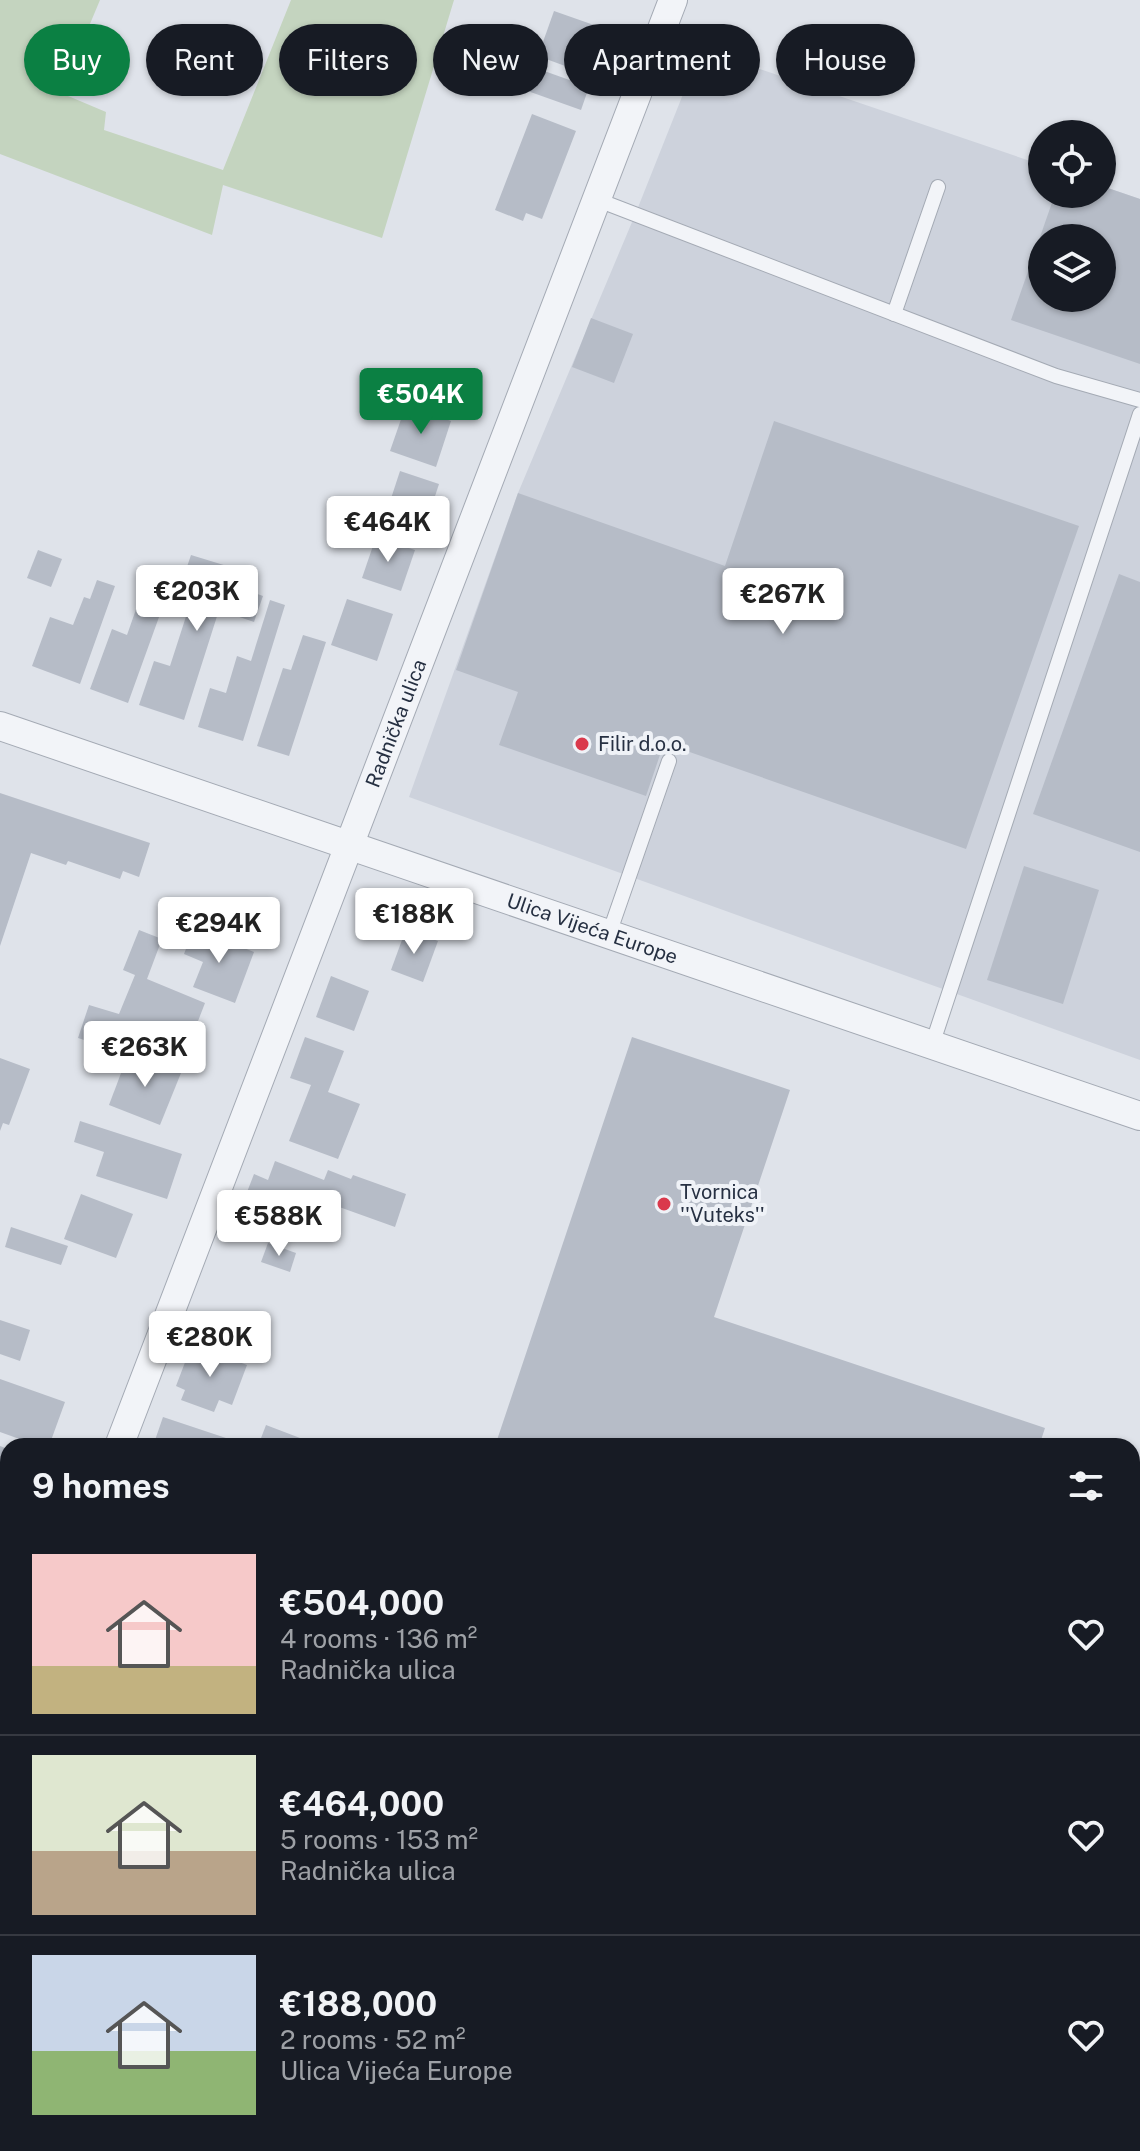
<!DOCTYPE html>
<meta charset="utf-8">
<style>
:root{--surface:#171b24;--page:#242831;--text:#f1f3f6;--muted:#9ea1a6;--line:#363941;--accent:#0b8043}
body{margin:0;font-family:"Public Sans",sans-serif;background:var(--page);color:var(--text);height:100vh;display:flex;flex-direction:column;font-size:30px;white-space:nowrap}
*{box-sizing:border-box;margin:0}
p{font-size:26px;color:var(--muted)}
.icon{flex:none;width:44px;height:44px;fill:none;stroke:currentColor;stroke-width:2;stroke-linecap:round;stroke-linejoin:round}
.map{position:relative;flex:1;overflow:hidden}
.side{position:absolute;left:0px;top:1438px;width:1140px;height:714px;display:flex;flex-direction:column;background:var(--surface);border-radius:24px 24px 0 0;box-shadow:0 2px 6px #0004}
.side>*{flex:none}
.banner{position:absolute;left:24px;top:24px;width:1092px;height:72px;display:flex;gap:16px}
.buttons{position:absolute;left:1028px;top:120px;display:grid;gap:16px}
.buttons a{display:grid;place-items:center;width:88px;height:88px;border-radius:50%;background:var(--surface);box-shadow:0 2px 6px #0004;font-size:40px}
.price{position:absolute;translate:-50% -68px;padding:0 18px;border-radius:8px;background:#fff;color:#222;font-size:26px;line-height:52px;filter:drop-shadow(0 2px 4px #0008)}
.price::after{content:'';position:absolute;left:50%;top:48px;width:24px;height:18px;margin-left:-12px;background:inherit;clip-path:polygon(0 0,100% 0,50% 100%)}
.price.on{background:var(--accent);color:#fff}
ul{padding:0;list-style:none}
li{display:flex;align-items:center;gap:24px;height:200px;padding:0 32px}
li+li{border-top:2px solid var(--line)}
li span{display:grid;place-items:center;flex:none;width:224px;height:160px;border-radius:0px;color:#555}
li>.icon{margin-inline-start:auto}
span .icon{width:96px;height:96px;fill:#fffc;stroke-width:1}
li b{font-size:34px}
h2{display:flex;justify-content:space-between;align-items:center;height:96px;padding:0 32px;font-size:34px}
.tag{padding:0 28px;border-radius:36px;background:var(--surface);box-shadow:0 2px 6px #0004;font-size:28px;line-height:72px}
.tag.on{background:var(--accent);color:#fff}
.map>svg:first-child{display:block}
</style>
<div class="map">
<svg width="1140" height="2151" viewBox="0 0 1140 2151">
<rect width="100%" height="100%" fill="#dfe3ea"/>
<!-- built -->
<path fill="#cdd2dc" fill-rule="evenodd" d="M701,49l341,116v29h60v-8l38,13v861l-731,-263 109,-304 117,-278zM1042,238h60v60h-60z"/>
<!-- green -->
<polygon fill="#c4d4bf" points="0,0 100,0 61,93 106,112 104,130 223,170 291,0 454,0 382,238 223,185 212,235 0,154"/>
<!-- building -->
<g fill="#b6bcc7" fill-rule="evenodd">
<polygon points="554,11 611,31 595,77 538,56"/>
<polygon points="500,55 589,87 581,110 491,78"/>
<polygon points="532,114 576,131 542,219 526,213 523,221 495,210"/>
<path d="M1102,186l38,13v165l-129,-44 44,-126h47zM1042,238h60v60h-60z"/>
<polygon points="591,318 633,334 614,383 572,367"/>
<polygon points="406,405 451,421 436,467 390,451"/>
<polygon points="774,421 1079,526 966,849 664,743 646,796 499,745 518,692 456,670 518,493 725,566"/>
<polygon points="400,471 439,484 423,533 384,520"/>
<polygon points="376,537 415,550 401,591 362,578"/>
<polygon points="38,550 62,559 51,587 27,578"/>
<polygon points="191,555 240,570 235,586 263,596 254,622 219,610 184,720 139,705 154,661 170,666 191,601 177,596"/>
<polygon points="1119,574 1140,582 1140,852 1033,814"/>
<polygon points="97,580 115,586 80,684 32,666 50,617 73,625 84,597 90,599"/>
<polygon points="140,598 163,606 128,703 90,689 112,629 127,635"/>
<polygon points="347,599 393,614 377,661 331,645"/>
<polygon points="270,600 285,605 243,741 198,727 210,688 226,693 237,656 251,661"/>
<polygon points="303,635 326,642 289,756 257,746 283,668 291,670"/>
<polygon points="0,793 150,843 139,877 123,871 120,879 68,861 66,865 31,853 0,946"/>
<polygon points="1024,866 1099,890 1063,1004 987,980"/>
<polygon points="194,928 254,952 235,1003 193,987 203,962 184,954"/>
<polygon points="406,929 438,941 423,982 391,970"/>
<polygon points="139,930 162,939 147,979 205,1003 188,1047 143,1029 141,1036 122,1028 115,1050 78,1038 89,1005 119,1014 135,975 123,970"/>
<polygon points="331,976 369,991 354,1031 316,1017"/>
<polygon points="305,1037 344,1051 328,1092 360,1104 338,1159 289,1141 311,1085 290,1078"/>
<polygon points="632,1037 790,1090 714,1317 1045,1428 1039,1446 495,1446"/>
<polygon points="129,1052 181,1073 160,1125 109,1105"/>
<polygon points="0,1058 30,1069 9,1125 3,1123 0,1131"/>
<polygon points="80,1121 182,1154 167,1199 96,1176 104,1152 74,1142"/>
<polygon points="275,1161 324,1180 328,1170 351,1179 353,1175 406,1194 395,1227 303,1194 286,1237 237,1218 254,1174 268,1180"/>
<polygon points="81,1194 133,1214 116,1258 64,1239"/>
<polygon points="11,1227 68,1246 61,1265 5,1247"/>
<polygon points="268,1243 296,1253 290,1272 261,1262"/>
<polygon points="0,1320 30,1330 20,1361 0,1354"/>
<polygon points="192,1344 247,1365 232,1405 219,1400 214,1412 181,1400 185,1390 176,1386"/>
<polygon points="0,1379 65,1402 49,1446 39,1446 0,1432"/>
<polygon points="163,1417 247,1445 246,1446 153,1446"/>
<polygon points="266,1425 321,1446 258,1446"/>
<polygon points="0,1446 8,1449 8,1493 0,1490"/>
<polygon points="0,1513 8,1516 8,1551 0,1548"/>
<polygon points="8,1892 8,1968 6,1975 0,1973 0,1912"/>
<polygon points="1137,1961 1140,1962 1140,2128 1132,2151 1085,2151 1087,2144 1132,2144 1132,1982"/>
<polygon points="0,2051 8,2053 8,2087 0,2085"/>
<polygon points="12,2144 19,2146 45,2144 43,2151 9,2151"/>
<polygon points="136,2144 180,2144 179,2151 134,2151"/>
<polygon points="249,2144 285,2144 283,2151 248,2151"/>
<polygon points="324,2144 347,2144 358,2147 357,2151 322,2151"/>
<polygon points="667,2144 720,2144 718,2151 687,2151"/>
<polygon points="794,2144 846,2144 844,2151 792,2151"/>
<polygon points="863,2144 908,2144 906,2151 861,2151"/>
<polygon points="927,2144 970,2144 968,2151 925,2151"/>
</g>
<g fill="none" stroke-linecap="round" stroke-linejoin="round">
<defs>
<g id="lane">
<polyline points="598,200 1056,376 1140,400"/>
<polyline points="894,314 938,187"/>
<polyline points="609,934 669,761"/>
<polyline points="932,1045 1140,414"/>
</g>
<g id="street">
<path id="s1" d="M0,726l1140,390"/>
<path id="s2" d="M119,1446l554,-1446"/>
<polyline points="0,1758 8,1737"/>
<polyline points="0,2009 8,2011"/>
<polyline points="528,2144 556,2151"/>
</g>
</defs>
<!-- lane casing -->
<use href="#lane" stroke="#a4aab4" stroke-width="16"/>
<!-- street casing -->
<use href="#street" stroke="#a4aab4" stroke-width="30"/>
<!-- lane -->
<use href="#lane" stroke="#f2f4f8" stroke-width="14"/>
<!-- street -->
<use href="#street" stroke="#f2f4f8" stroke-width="28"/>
</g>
<!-- markers -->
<g fill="#da394c" stroke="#eff2f7" stroke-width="3">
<circle cx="582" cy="744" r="8"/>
<circle cx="664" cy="1204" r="8"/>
</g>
<g text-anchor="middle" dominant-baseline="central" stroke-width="8" stroke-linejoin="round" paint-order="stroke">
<!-- street labels -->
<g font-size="20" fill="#263042" stroke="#eff2f7">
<text stroke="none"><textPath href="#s2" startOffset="774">Radnička ulica</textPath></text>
<text stroke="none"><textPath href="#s1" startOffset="626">Ulica Vijeća Europe</textPath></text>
</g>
<!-- poi labels -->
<g font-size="20" fill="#263042" stroke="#eff2f7" text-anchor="start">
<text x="598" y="744">Filir d.o.o.</text>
<text x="680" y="1192">Tvornica<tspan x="680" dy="23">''Vuteks''</tspan></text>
</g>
</g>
</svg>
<div class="buttons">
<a><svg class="icon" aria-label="locate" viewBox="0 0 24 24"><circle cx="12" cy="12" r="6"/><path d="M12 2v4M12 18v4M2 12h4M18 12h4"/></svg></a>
<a><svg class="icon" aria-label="layers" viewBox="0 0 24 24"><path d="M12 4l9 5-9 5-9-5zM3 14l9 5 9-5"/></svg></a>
</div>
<b class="price on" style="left:421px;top:436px">€504K</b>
<b class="price" style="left:388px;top:564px">€464K</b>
<b class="price" style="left:197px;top:633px">€203K</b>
<b class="price" style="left:783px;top:636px">€267K</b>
<b class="price" style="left:414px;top:956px">€188K</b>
<b class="price" style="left:219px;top:965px">€294K</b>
<b class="price" style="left:145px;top:1089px">€263K</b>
<b class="price" style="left:279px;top:1258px">€588K</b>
<b class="price" style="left:210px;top:1379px">€280K</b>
<div class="banner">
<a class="tag on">Buy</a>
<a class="tag">Rent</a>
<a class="tag">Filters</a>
<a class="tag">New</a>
<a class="tag">Apartment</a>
<a class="tag">House</a>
</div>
<section class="side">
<h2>9 homes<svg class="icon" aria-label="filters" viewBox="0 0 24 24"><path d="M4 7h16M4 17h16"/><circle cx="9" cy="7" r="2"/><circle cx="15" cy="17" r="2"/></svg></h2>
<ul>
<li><span style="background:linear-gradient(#f6c9c9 70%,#c2b280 0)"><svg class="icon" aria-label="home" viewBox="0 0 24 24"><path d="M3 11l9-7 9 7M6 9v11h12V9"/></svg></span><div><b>€504,000</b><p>4 rooms · 136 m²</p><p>Radnička ulica</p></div><svg class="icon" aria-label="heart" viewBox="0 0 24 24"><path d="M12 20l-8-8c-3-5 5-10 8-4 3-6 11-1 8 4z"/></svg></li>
<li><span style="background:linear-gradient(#dfe7d0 60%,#b9a48a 0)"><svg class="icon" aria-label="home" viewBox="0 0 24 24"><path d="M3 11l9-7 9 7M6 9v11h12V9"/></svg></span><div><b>€464,000</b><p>5 rooms · 153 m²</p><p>Radnička ulica</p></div><svg class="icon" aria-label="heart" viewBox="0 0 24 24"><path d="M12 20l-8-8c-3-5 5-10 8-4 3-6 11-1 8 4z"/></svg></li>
<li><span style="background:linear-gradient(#c9d6e8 60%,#8fb573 0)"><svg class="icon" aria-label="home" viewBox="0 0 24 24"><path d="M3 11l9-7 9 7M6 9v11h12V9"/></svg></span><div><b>€188,000</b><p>2 rooms · 52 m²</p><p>Ulica Vijeća Europe</p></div><svg class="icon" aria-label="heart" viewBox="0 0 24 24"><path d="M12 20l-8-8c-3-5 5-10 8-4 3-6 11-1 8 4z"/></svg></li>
</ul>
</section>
</div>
